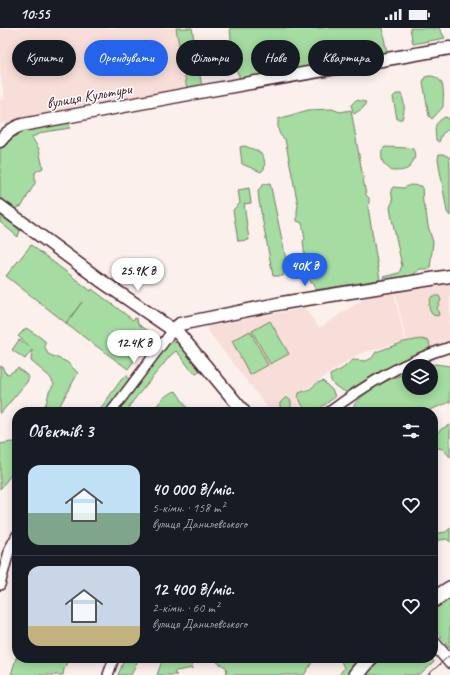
<!DOCTYPE html>
<html lang="uk">
<meta charset="utf-8">
<style>
:root{--surface:#171b24;--page:#20242c;--text:#f1f3f6;--muted:#9ea1a6;--line:#363941;--accent:#2563eb}
body{margin:0;font-family:Caveat,sans-serif;background:var(--page);color:var(--text);height:100vh;display:flex;flex-direction:column;font-size:15px;white-space:nowrap}
*{box-sizing:border-box;margin:0}
p{font-size:13px;color:var(--muted)}
.icon{flex:none;width:22px;height:22px;fill:none;stroke:currentColor;stroke-width:2;stroke-linecap:round;stroke-linejoin:round}
.map{position:relative;flex:1;overflow:hidden}
.drawer{position:absolute;left:12px;top:379px;width:426px;height:256px;display:flex;flex-direction:column;background:var(--surface);border-radius:16px;box-shadow:0 2px 10px #0003}
.drawer>*{flex:none}
.top-card{position:absolute;left:12px;top:12px;width:426px;height:36px;display:flex;gap:8px}
.controls{position:absolute;left:402px;top:331px;display:grid;gap:8px}
.controls a{display:grid;place-items:center;width:36px;height:36px;border-radius:50%;background:var(--surface);box-shadow:0 2px 10px #0003;font-size:20px}
.price{position:absolute;translate:-50% -34px;padding:0 9px;border-radius:14px;background:#fff;color:#222;font-size:13px;line-height:26px;filter:drop-shadow(0 1px 2px #0008)}
.price::after{content:'';position:absolute;left:50%;top:24px;width:12px;height:9px;margin-left:-6px;background:inherit;clip-path:polygon(0 0,100% 0,50% 100%)}
.price.on{background:var(--accent);color:#fff}
ul{padding:0;list-style:none}
li{display:flex;align-items:center;gap:12px;height:100px;padding:0 16px}
li+li{border-top:1px solid var(--line)}
li span{display:grid;place-items:center;flex:none;width:112px;height:80px;border-radius:12px;color:#555}
li>.icon{margin-inline-start:auto}
span .icon{width:48px;height:48px;fill:#fffc;stroke-width:1}
li b{font-size:17px}
h2{display:flex;justify-content:space-between;align-items:center;height:48px;padding:0 16px;font-size:17px}
.tag{padding:0 14px;border-radius:18px;background:var(--surface);box-shadow:0 2px 10px #0003;font-size:14px;line-height:36px}
.tag.on{background:var(--accent);color:#fff}
.status{display:flex;justify-content:space-between;align-items:center;height:28px;padding:0 20px;background:var(--surface);direction:ltr}
.status svg{height:11px;fill:currentColor}
.map>svg:first-child{display:block}
</style>
<div class="status"><b>10:55</b><svg viewBox="0 0 49 12"><path d="M0 12V9h3v3zM5 12V6h3v6zM10 12V3h3v9zM15 12V0h3v12zM26 1h20v11H26zM47 4h2v5h-2z"/></svg></div>
<div class="map">
<svg width="450" height="647" viewBox="0 0 450 647">
<rect width="100%" height="100%" fill="#fcf0ed"/>
<filter id="ink" filterUnits="userSpaceOnUse"><feTurbulence type="fractalNoise" baseFrequency=".025" numOctaves="2"/><feDisplacementMap in="SourceGraphic" scale="8" xChannelSelector="R" yChannelSelector="G"/><feConvolveMatrix kernelMatrix="1 2 1 2 8 2 1 2 1" color-interpolation-filters="sRGB"/></filter>
<g filter="url(#ink)">
<!-- built -->
<g fill="#f8ded8">
<polygon points="0,0 176,0 187,61 0,96 0,72 5,71 0,44"/>
<polygon points="450,252 450,317 410,328 394,260"/>
<polygon points="394,265 405,313 359,326 295,368 304,382 301,384 271,384 211,307 206,298 305,280 319,300 367,269"/>
</g>
<!-- green -->
<g fill="#a4dca1" stroke="#777e66">
<polygon points="176,0 192,0 202,59 187,61"/>
<path d="M230,0h152l5,25 -148,26v-4c-6,-4 -8,-38 -9,-47z"/>
<polygon points="410,0 439,0 445,10 413,16"/>
<path d="M430,48c17,1 13,19 13,31l-11,12 -3,-3 -6,-34 2,-5z"/>
<path d="M396,66h5c4,8 4,17 1,25h-5l-4,-22z"/>
<polygon points="356,72 366,74 363,80 354,86 351,77"/>
<path d="M332,81l8,3 11,-2 15,85 3,3v5l-1,4 12,73 -65,10 -1,-7h-3l-5,-16 -3,-26 2,-2 -3,-16 -5,-2v-10l1,-6 -13,-66c-8,-4 -7,-13 -7,-20l30,-9z"/>
<path d="M445,89l3,1 2,10 -8,6 -3,8 -3,-2c-1,-13 -3,-16 9,-23z"/>
<polygon points="68,93 70,100 44,104 32,109 34,113 39,121 43,140 35,144 35,155 22,178 12,182 0,175 0,117 12,104"/>
<path d="M245,118c13,5 22,7 19,23l-3,3 -19,-8 -2,-17z"/>
<path d="M385,119l23,1 5,1c3,6 2,9 -1,14 -3,8 -11,8 -20,8 -10,-8 -11,-9 -10,-21z"/>
<polygon points="439,126 443,126 449,129 450,135 450,188 447,184 438,131"/>
<polygon points="270,155 286,231 285,243 283,248 273,248 259,173 258,162 264,156"/>
<polygon points="410,157 422,158 423,175 426,184 428,198 433,214 430,241 420,241 415,245 409,251 385,256 383,252 383,249 399,245 402,238 391,186 390,179 393,173 391,162 393,159 404,160"/>
<polygon points="249,160 251,175 244,176 249,212 238,213 233,182 240,175 238,162"/>
<polygon points="0,187 20,202 18,209 0,194"/>
<polygon points="31,217 91,263 92,261 133,292 135,290 137,291 138,296 153,306 128,341 66,296 82,274 66,295 6,248"/>
<path d="M432,268h7l2,4 -4,8 2,6 -1,2 -5,-1c-5,-5 -5,-12 -1,-19z"/>
<polygon points="270,293 289,326 270,336 252,303"/>
<polygon points="26,300 37,307 45,313 45,320 48,326 67,334 78,345 59,379 64,384 37,384 46,376 49,364 54,356 50,349 31,333 32,322 25,331 12,322 19,312 30,319 18,308"/>
<polygon points="250,303 268,337 250,347 232,313"/>
<path d="M421,311l8,2 1,6 -4,7 -46,17 -34,21c-8,-4 -16,-7 -16,-17l12,-6 11,-9 13,1 6,-3 4,-6 28,-10z"/>
<path d="M177,314l18,21 5,9 -4,2c-9,-6 -12,-16 -20,-23l-5,4 -38,46 -4,6 2,5h-17l54,-69z"/>
<path d="M435,336l15,2v36l-25,10h-70l-1,-7c11,-15 37,-27 55,-33v16h22v-22h-2z"/>
<polygon points="2,338 5,345 9,346 18,340 29,349 27,354 0,386 0,339"/>
<polygon points="127,347 130,355 108,384 98,384 121,352"/>
<polygon points="323,353 333,363 335,369 319,381 312,381 307,384 304,384 304,380 298,369 299,365 310,361 317,355"/>
<path d="M176,363l14,21h-33l-1,-5c5,-7 11,-14 20,-16z"/>
<polygon points="286,369 291,373 291,384 280,384 280,375"/>
<path d="M450,397v32l-7,-8 -5,-1 -5,-4c0,-10 8,-16 17,-19z"/>
<polygon points="11,414 17,415 17,439 0,461 0,416"/>
<polygon points="450,500 450,514 447,511 433,513 433,506 446,504"/>
<polygon points="450,567 450,620 433,599 433,579"/>
<polygon points="17,627 17,630 69,630 64,641 63,647 11,647"/>
<polygon points="125,630 138,630 136,637 131,647 118,647"/>
<polygon points="163,630 188,630 193,640 176,643 174,645 177,647 157,647"/>
<polygon points="215,630 315,630 304,647 225,647 227,644 226,639 218,635"/>
<polygon points="345,630 367,630 353,647 339,647 344,640 341,633"/>
<polygon points="375,630 431,630 434,634 420,647 359,647"/>
</g>
<g fill="none" stroke-linecap="round" stroke-linejoin="round">
<defs>
<g id="minor">
<polyline points="111,384 173,302"/>
<path d="M329,384c38,-28 75,-51 121,-65"/>
<polyline points="0,557 10,520 17,507"/>
<polyline points="108,647 114,630"/>
</g>
<g id="tertiary">
<path d="M0,113c6,-8 12,-13 22,-16l183,-34 245,-43"/>
<polyline points="0,178 100,252 179,306 244,384"/>
<polyline points="173,302 180,296 282,275 450,248"/>
<polyline points="433,614 450,634"/>
</g>
<g id="primary">
<polyline points="433,572 450,561"/>
<polyline points="356,647 370,630"/>
</g>
</defs>
<!-- minor casing -->
<use href="#minor" stroke="#4a1f2b" stroke-width="12"/>
<!-- tertiary casing -->
<use href="#tertiary" stroke="#4a1f2b" stroke-width="15"/>
<!-- primary casing -->
<use href="#primary" stroke="#4a1f2b" stroke-width="18"/>
<!-- minor -->
<use href="#minor" stroke="#fff" stroke-width="9"/>
<!-- tertiary -->
<use href="#tertiary" stroke="#fff" stroke-width="12"/>
<!-- primary -->
<use href="#primary" stroke="#fff" stroke-width="15"/>
<!-- tram -->
<polyline stroke="#4a1f2b" stroke-width="1" points="428,647 450,627"/>
</g>
</g>
<g text-anchor="middle" dominant-baseline="central" stroke-width="3" stroke-linejoin="round" paint-order="stroke">
<!-- street labels -->
<g font-size="16" fill="#4a1f2b" stroke="#fff">
<text transform="translate(89 68) rotate(-10)">вулиця Культури</text>
</g>
</g>
</svg>
<div class="controls">
<a><svg class="icon" aria-label="layers" viewBox="0 0 24 24"><path d="M12 4l9 5-9 5-9-5zM3 14l9 5 9-5"/></svg></a>
</div>
<b class="price on" style="left:305px;top:259px">40K ₴</b>
<b class="price" style="left:138px;top:264px">25.9K ₴</b>
<b class="price" style="left:134px;top:336px">12.4K ₴</b>
<div class="top-card">
<a class="tag">Купити</a>
<a class="tag on">Орендувати</a>
<a class="tag">Фільтри</a>
<a class="tag">Нове</a>
<a class="tag">Квартира</a>
</div>
<section class="drawer">
<h2>Об’єктів: 3<svg class="icon" aria-label="filters" viewBox="0 0 24 24"><path d="M4 7h16M4 17h16"/><circle cx="9" cy="7" r="2"/><circle cx="15" cy="17" r="2"/></svg></h2>
<ul>
<li><span style="background:linear-gradient(#bfe0f5 60%,#7fa58c 0)"><svg class="icon" aria-label="home" viewBox="0 0 24 24"><path d="M3 11l9-7 9 7M6 9v11h12V9"/></svg></span><div><b>40 000 ₴/міс.</b><p>5-кімн. · 158 m²</p><p>вулиця Данилевського</p></div><svg class="icon" aria-label="heart" viewBox="0 0 24 24"><path d="M12 20l-8-8c-3-5 5-10 8-4 3-6 11-1 8 4z"/></svg></li>
<li><span style="background:linear-gradient(#c9d6e8 75%,#c2b280 0)"><svg class="icon" aria-label="home" viewBox="0 0 24 24"><path d="M3 11l9-7 9 7M6 9v11h12V9"/></svg></span><div><b>12 400 ₴/міс.</b><p>2-кімн. · 60 m²</p><p>вулиця Данилевського</p></div><svg class="icon" aria-label="heart" viewBox="0 0 24 24"><path d="M12 20l-8-8c-3-5 5-10 8-4 3-6 11-1 8 4z"/></svg></li>
</ul>
</section>
</div>
